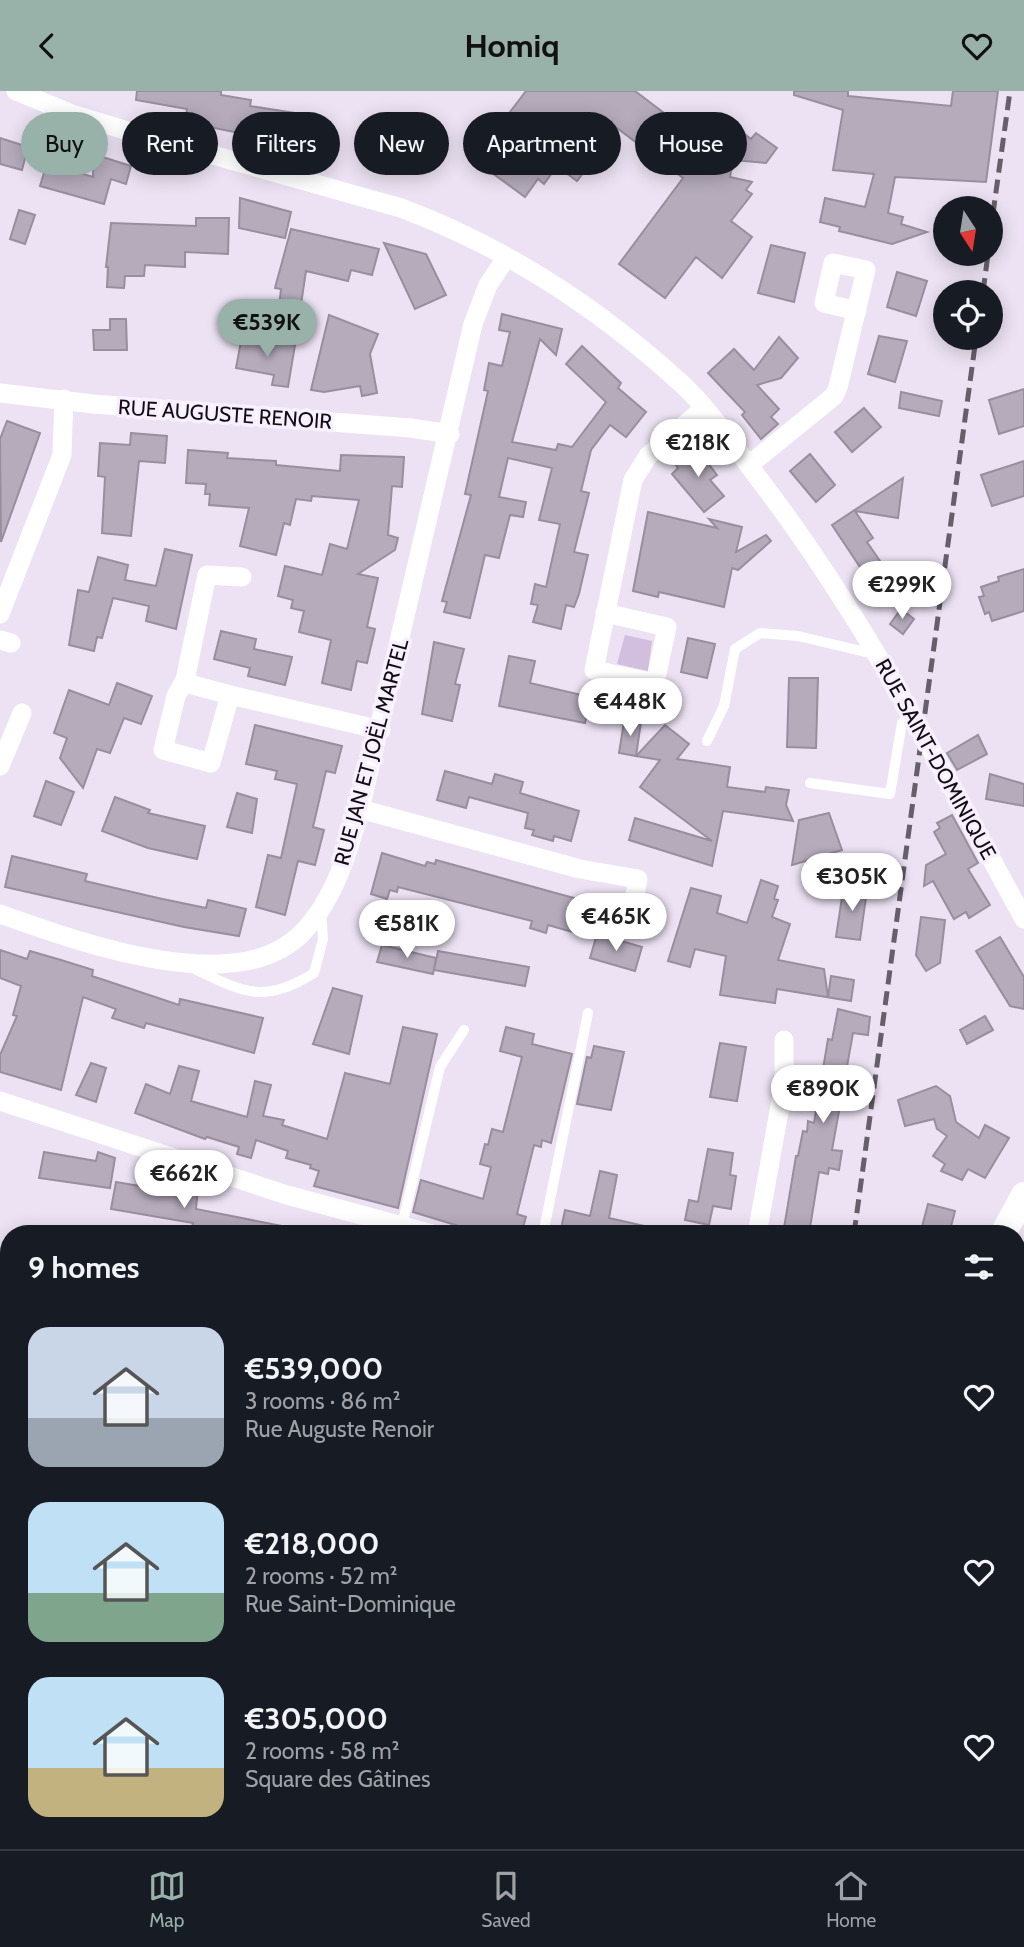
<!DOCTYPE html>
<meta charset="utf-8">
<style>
:root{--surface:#171b24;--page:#242831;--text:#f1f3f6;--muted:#9ea1a6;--line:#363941;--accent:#98b2a9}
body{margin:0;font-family:Cabin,sans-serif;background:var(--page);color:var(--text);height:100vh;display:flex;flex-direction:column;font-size:26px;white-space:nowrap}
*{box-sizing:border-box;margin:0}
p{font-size:23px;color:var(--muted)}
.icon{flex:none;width:38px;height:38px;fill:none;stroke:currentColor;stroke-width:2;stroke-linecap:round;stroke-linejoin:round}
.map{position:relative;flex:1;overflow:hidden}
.sheet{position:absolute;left:0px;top:1134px;width:1026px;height:625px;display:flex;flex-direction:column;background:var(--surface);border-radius:28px 28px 0 0;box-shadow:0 4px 18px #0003}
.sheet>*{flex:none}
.top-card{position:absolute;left:21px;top:21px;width:984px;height:63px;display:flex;gap:14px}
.needle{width:46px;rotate:168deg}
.controls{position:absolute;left:933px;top:105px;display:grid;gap:14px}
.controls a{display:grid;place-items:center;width:70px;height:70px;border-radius:50%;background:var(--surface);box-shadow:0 4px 18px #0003;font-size:35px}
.price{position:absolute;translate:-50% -60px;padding:0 16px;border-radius:24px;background:#fff;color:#222;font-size:23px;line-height:46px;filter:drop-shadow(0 2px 4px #0008)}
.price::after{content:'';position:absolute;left:50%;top:42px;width:21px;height:16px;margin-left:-10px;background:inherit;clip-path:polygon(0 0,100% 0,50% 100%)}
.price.selected{background:var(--accent);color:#111}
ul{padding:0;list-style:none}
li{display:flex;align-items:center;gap:21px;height:175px;padding:0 28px}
li span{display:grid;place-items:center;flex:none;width:196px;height:140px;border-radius:21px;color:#555}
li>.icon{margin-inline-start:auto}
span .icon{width:84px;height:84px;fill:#fffc;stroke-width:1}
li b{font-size:30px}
h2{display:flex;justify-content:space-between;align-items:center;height:84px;padding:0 28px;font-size:30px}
.tag{padding:0 24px;border-radius:32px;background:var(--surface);box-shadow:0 4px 18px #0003;font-size:24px;line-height:63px}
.tag.selected{background:var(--accent);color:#111}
header{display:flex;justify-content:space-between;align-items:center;height:91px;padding:0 28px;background:var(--accent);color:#111;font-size:32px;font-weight:700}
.tabs{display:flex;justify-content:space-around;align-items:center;height:98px;border-top:2px solid var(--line);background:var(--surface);font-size:19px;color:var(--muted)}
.tabs a{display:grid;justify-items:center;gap:4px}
.tabs .selected{color:var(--accent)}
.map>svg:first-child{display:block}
</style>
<header><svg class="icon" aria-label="back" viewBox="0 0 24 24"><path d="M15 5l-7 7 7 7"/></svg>Homiq<svg class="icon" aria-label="heart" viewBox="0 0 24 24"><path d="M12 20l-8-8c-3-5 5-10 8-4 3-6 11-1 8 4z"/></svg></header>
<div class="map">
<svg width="1024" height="1758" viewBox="0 0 1024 1758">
<rect width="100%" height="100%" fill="#ece2f3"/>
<!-- green -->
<polygon fill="#d2bedf" points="625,544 652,550 648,580 617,573"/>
<!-- building -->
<g fill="#b5abbb" stroke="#988e9e" stroke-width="2">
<polygon points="137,0 221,0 221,4 251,9 250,15 302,23 301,32 332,38 328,60 185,31 187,18 136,9"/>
<polygon points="526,0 635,0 713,59 732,33 751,48 756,42 777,57 766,72 733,69 730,86 752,91 746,99 752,103 731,130 752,146 722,187 696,166 665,207 619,173 683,87 601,25 575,61 590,73 577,90 557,75 544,93 538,88 525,106 477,71 491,52 488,50"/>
<polygon points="794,0 848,0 848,5 951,15 953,0 998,0 986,91 895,86 888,122 903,126 901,133 927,141 892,153 839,140 840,136 820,131 825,107 865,116 874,83 833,79 843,19 794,4"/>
<polygon points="0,47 28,56 22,79 0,73"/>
<polygon points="93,63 131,75 126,93 111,88 104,113 40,95 47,72 93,86"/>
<polygon points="240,107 291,121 285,147 239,137"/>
<polygon points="19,119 35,124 25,153 10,148"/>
<polygon points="196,127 229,127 228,163 185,161 185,176 145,174 144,185 125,185 124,197 107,196 108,176 106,176 111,132 196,135"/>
<polygon points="291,138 379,158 372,184 351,179 348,190 306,180 300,220 279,216 281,198 275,197"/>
<polygon points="384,152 426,163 446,204 415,218"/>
<polygon points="771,154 805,162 794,211 758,202"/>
<polygon points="897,181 927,190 916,225 887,216"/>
<polygon points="502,223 562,238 556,264 540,248 512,351 556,359 558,353 572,356 606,311 566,273 582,255 621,292 618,297 646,321 626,346 610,334 591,359 581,400 589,402 574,461 588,464 579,503 574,516 566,514 561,538 533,531 538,514 531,513 535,493 546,496 560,433 539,429 552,377 508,367 499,406 526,411 523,426 510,424 499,467 485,464 470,527 444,521 447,511 442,510 471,404 465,403 488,300 484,299 489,272 502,275 510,241 499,239"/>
<polygon points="329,224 378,243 370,263 377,302 362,305 360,295 324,301 311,299"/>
<polygon points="110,228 126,228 127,259 94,259 93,239 110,239"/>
<polygon points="242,245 295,254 288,296 272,294 274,284 236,277"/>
<polygon points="879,245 907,250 895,291 868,283"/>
<polygon points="779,246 798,267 781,287 757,294 779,318 771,326 778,333 761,348 742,324 745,321 708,282 734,258 754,279"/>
<polygon points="1024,298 1024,335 999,343 989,309"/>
<polygon points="901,301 942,310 939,325 899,317"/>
<polygon points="864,317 881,336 852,361 835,341"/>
<polygon points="7,330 40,342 1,451 0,348"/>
<polygon points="131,342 167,345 165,372 139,370 131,445 102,442 105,386 98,385 100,352 130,354"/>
<polygon points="695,355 717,384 710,389 724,405 704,421 672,383 678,377 674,372"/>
<polygon points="188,359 228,362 227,367 276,370 276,374 340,380 341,364 404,366 402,396 392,395 388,444 398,447 395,459 358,483 378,487 367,536 375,538 367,572 357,570 351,599 322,592 331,549 299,541 304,520 291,517 293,509 278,505 285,475 322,484 330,453 347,458 359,409 312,405 311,410 296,408 290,434 284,432 276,464 240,455 249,417 209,414 210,403 205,403 206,393 186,392"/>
<polygon points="810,363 835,394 816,411 790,380"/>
<polygon points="1024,370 1024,405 992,415 981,384"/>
<polygon points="903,387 898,427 855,420 873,447 867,451 895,492 878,503 832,434"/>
<polygon points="648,421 717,437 709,428 742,436 736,461 766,444 771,450 738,479 732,477 724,516 659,501 658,506 633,500"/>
<polygon points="165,458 192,464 176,538 146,530 149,515 113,507 102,547 97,546 94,560 69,554 78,499 89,501 98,466 128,474 125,489 156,495"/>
<polygon points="1024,478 1024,520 992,530 989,521 985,523 979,506 984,505 981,496 999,490 998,486"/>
<polygon points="901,518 914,528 903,543 890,533"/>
<polygon points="221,540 256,548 254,558 292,566 285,594 248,585 250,577 214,568"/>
<polygon points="688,547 715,553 707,587 681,581"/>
<polygon points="434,551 464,558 455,593 460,594 452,630 422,623"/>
<polygon points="509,565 535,570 530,592 590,606 585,632 499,615"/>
<polygon points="789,587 818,587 816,657 787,656"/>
<polygon points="117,592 152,605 141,633 124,627 110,662 97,658 83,697 60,667 67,647 54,642 69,599 109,614"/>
<polygon points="624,631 641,631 636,665 619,662"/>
<polygon points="255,634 342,655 335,682 326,680 313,736 324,739 315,774 298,770 285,824 256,816 268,764 281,767 297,693 275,688 277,680 246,673"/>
<polygon points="665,634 689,653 677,668 730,676 727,696 765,701 766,696 789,699 786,714 793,730 723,720 712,775 629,749 635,727 712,750 640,696 660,669 636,665"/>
<polygon points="978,644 987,663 957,679 947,662"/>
<polygon points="445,680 492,693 495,683 523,691 520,702 579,720 571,750 554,745 553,750 532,744 534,739 525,737 528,722 469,706 466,717 437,709"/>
<polygon points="990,683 1024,693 1024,715 986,708"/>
<polygon points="46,690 74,701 61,734 34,725"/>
<polygon points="237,702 257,708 252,742 227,736"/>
<polygon points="115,706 150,719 148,722 205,735 197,768 148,757 102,740"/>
<polygon points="829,722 842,759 792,774 799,729"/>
<polygon points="952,724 978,772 968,778 990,814 969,827 966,821 954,828 933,790 924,795 926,774 946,763 934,741 940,737 937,732"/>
<polygon points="382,762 425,775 427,771 435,773 436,769 592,812 583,844 548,834 546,842 530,837 532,830 398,796 397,801 390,799 387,808 371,803"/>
<polygon points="12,765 87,783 85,790 158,807 206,817 208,809 246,818 239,845 184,836 5,796"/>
<polygon points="761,789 778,795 774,808 778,809 772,826 790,833 778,869 824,878 828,906 831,885 854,889 851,910 777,898 775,912 720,904 726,865 695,858 690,876 668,870 691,797 721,805 717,822 747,832"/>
<polygon points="844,793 867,799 860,849 836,846"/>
<polygon points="921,826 945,829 940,872 926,880 916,864"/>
<polygon points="597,843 642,856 635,880 590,867"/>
<polygon points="1000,846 1024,886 1024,918 1010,915 976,860"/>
<polygon points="382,854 436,867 433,883 377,871"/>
<polygon points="0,859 27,868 30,860 61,869 93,879 92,885 179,914 180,908 263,927 254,962 146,932 144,937 112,927 116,918 83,906 61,999 0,981 0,964 17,925 13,924 21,895 0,887"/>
<polygon points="438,860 529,876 525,895 434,879"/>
<polygon points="333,897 362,905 349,963 313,953"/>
<polygon points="838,918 870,926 868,944 853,942 832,1059 842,1060 839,1079 829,1077 828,1083 819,1081 809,1143 783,1143 796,1065 798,1065 803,1040 807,1041 808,1030 814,1032 828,948 832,949"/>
<polygon points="985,925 993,939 967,953 960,939"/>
<polygon points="403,936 437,943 398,1117 314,1095 319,1080 310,1077 311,1074 286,1067 288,1060 256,1049 251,1067 237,1063 239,1056 207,1046 205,1048 135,1022 146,993 170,1003 179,975 199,980 191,1010 247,1026 255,990 271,994 263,1025 284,1029 282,1034 327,1048 345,982 390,993"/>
<polygon points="506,936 534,943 532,953 572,963 551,1052 542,1049 541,1056 534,1054 517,1123 526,1126 521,1143 474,1143 475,1140 413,1121 421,1089 483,1108 491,1076 480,1073 485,1053 488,1054 492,1038 503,1041 522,966 500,960"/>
<polygon points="720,952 746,956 737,1010 710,1006"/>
<polygon points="594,955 624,961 611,1019 577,1013 587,966 591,967"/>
<polygon points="91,972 106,977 96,1011 76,1004"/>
<polygon points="936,995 950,1005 956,1031 979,1047 985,1034 1009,1047 985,1087 968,1078 962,1089 941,1080 945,1073 933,1065 947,1045 937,1038 934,1028 905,1035 898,1009"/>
<polygon points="708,1058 733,1062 730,1084 736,1085 731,1118 713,1115 709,1134 685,1129 689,1109 698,1111"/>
<polygon points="44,1061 96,1070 98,1061 115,1067 110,1097 39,1087"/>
<polygon points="600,1080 617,1084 609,1127 649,1136 649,1143 560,1143 565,1119 590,1125"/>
<polygon points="116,1091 181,1102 183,1091 198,1096 196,1118 282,1135 281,1143 191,1143 193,1132 111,1118"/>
<polygon points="928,1113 955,1120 949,1143 920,1143"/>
</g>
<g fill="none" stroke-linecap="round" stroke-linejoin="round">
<!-- service -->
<g stroke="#fff" stroke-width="10">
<polyline points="707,650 724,615 735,558 760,542 798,545 874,563"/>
<polyline points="810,692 890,703 902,632 912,623"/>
<path d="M193,877c50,24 70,37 121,5l9,-34 -2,-28"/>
<polyline points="402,1134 440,976 464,939"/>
<polyline points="543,1143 588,922"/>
<polyline points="1017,1198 1024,1202"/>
<polyline points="1017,1610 1024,1611"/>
<polyline points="828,1758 829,1750"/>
</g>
<!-- minor -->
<g stroke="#fff" stroke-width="19">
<path d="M16,0l56,23 56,17 273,77c104,39 199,101 281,176 27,25 54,65 77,95 105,137 182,289 265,440"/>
<polyline points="0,302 93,313 411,337 450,343"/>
<polyline points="749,374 834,305 838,296 866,179 833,172 824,212 857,220"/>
<polyline points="605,522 667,536 655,592 594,579 633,389 648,365 703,318"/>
<polyline points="0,523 62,364 64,308"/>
<polyline points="0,549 11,552"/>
<polyline points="185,589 207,484 242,486"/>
<polyline points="230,604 211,672 163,659 176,605 185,589 193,594 230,604 381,639"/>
<polyline points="0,675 22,622"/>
<polyline points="360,718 580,778 638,788 633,814"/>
<path d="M0,823c76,27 235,86 301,20 33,-33 47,-81 59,-125l113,-485 15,-39 18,-27"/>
<polyline points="0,1010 287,1104 432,1143"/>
<polyline points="757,1143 784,993 784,949"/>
<polyline points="0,1513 9,1515"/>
<polyline points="976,1750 987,1758"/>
<polyline points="360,1758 362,1750"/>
<polyline points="674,1758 675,1750"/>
</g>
<!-- tertiary -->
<polyline stroke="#fff" stroke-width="23" points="1017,1396 1024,1396"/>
<!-- secondary -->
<g stroke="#fff" stroke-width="26">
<polyline points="1003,1143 1024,1104"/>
<polyline points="0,1312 9,1313"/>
<polyline points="895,1758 896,1750"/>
</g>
<!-- rail -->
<g stroke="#655f69" stroke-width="5" stroke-dasharray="14 7" stroke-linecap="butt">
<polyline points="990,144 1010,0"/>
<polyline points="983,201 988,163"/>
<polyline points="854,1143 976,247"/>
<polyline points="753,1758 754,1750"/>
<polyline points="770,1758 771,1750"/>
</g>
</g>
<g text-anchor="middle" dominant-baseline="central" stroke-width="7" stroke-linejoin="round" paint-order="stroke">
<!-- street labels -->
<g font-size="21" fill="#110d13" stroke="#f8f0fe">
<text transform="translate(225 323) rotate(4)">RUE AUGUSTE RENOIR</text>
<text transform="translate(371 661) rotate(-75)">RUE JAN ET JOËL MARTEL</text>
<text transform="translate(936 668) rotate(61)">RUE SAINT-DOMINIQUE</text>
</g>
</g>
</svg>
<div class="controls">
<a><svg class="needle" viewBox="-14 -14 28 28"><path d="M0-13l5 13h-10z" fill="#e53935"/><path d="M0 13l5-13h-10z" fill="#9ea1a6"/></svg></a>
<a><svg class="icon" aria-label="locate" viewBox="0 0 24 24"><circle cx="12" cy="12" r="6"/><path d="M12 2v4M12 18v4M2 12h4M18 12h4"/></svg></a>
</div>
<b class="price selected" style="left:267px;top:268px">€539K</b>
<b class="price" style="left:698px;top:388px">€218K</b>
<b class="price" style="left:902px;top:530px">€299K</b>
<b class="price" style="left:630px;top:647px">€448K</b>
<b class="price" style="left:852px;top:822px">€305K</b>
<b class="price" style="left:616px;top:862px">€465K</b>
<b class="price" style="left:407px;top:869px">€581K</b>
<b class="price" style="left:823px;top:1034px">€890K</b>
<b class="price" style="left:184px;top:1119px">€662K</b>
<div class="top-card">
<a class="tag selected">Buy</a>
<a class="tag">Rent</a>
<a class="tag">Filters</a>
<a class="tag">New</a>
<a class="tag">Apartment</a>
<a class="tag">House</a>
</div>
<section class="sheet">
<h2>9 homes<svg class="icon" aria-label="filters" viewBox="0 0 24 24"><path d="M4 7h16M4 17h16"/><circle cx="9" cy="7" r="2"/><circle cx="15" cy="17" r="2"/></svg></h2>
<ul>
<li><span style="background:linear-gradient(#c9d6e8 65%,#9aa5b1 0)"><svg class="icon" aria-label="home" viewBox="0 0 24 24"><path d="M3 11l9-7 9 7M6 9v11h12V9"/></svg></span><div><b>€539,000</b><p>3 rooms · 86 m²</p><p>Rue Auguste Renoir</p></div><svg class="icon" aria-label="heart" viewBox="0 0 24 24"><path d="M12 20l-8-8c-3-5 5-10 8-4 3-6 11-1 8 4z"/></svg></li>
<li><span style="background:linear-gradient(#bfe0f5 65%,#7fa58c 0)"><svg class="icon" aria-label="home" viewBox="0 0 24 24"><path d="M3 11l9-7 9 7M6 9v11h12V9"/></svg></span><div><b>€218,000</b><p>2 rooms · 52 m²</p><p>Rue Saint-Dominique</p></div><svg class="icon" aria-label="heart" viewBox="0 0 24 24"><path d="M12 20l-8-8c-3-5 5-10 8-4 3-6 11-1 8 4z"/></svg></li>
<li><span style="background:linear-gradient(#bfe0f5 65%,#c2b280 0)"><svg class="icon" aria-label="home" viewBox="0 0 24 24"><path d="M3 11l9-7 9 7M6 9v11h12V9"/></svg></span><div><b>€305,000</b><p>2 rooms · 58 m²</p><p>Square des Gâtines</p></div><svg class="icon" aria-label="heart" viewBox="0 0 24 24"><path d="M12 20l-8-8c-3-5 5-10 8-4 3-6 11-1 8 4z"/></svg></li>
</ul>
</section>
</div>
<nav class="tabs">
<a class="selected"><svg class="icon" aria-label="map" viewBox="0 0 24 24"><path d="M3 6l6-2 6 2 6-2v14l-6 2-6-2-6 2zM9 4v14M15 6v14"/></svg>Map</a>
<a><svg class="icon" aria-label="saved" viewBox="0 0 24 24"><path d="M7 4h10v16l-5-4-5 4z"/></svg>Saved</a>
<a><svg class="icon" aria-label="home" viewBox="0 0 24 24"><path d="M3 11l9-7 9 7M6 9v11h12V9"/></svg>Home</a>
</nav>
